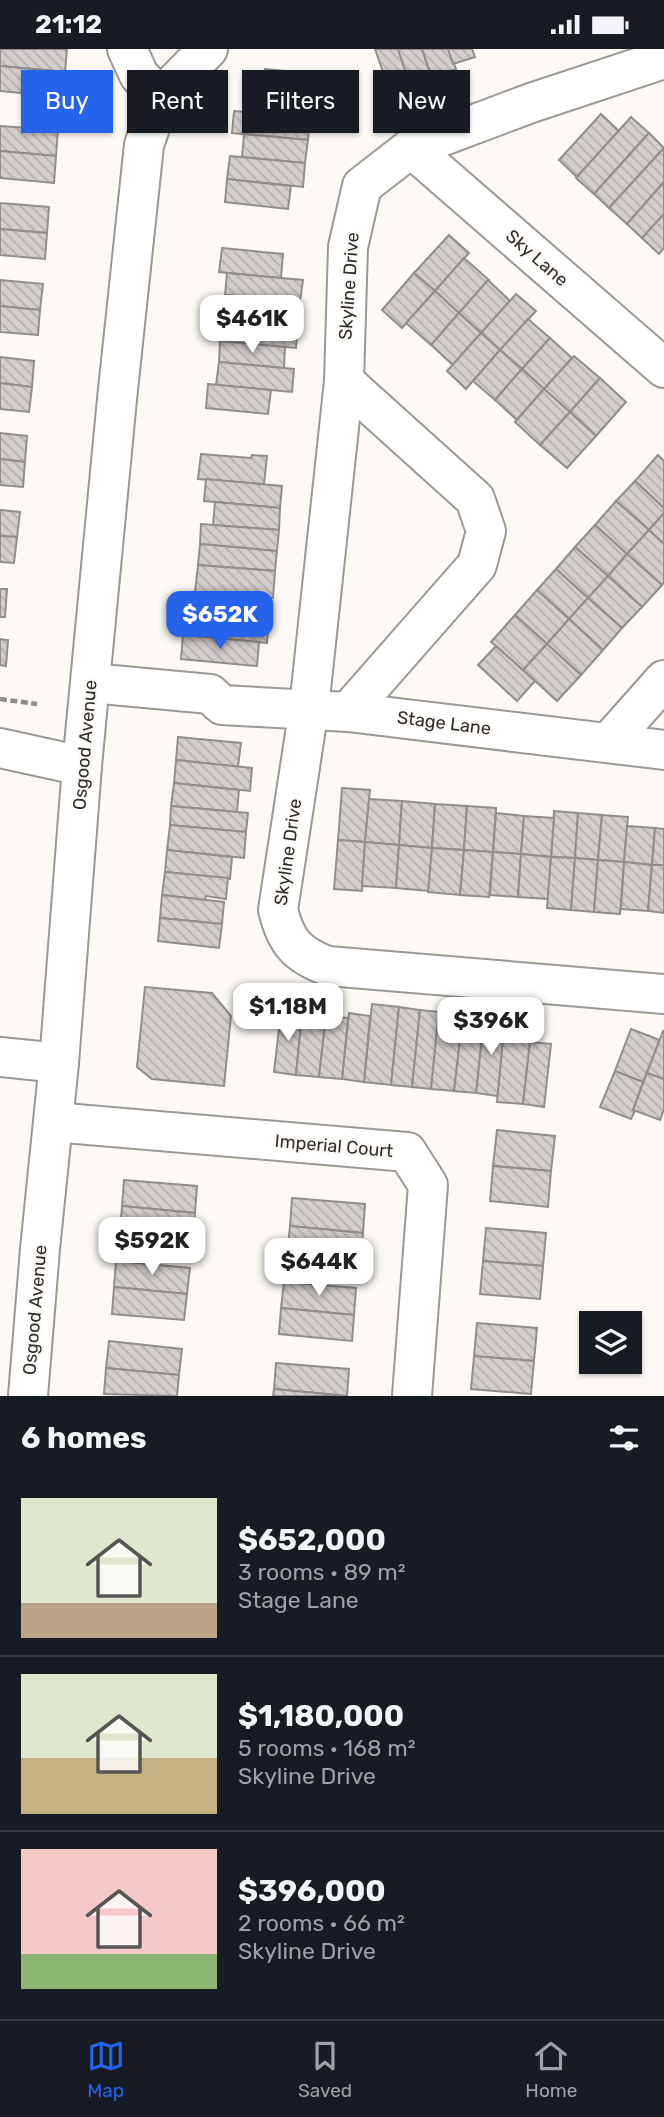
<!DOCTYPE html>
<meta charset="utf-8">
<style>
:root{--surface:#171b24;--page:#242831;--text:#f1f3f6;--muted:#9ea1a6;--line:#363941;--accent:#2563eb}
body{margin:0;font-family:Rubik,sans-serif;background:var(--page);color:var(--text);height:100vh;display:flex;flex-direction:column;font-size:26px;white-space:nowrap}
*{box-sizing:border-box;margin:0}
p{font-size:23px;color:var(--muted)}
.icon{flex:none;width:38px;height:38px;fill:none;stroke:currentColor;stroke-width:2;stroke-linecap:round;stroke-linejoin:round}
.map{position:relative;height:1347px;overflow:hidden}
.side{display:flex;flex-direction:column;background:var(--surface);flex:1}
.side>*{flex:none}
.hud{position:absolute;left:21px;top:21px;width:623px;height:63px;display:flex;gap:14px}
.fabs{position:absolute;left:579px;top:1262px;display:grid;gap:14px}
.fabs a{display:grid;place-items:center;width:63px;height:63px;border-radius:0px;background:var(--surface);box-shadow:0 2px 5px #0004;font-size:35px}
.price{position:absolute;translate:-50% -60px;padding:0 16px;border-radius:14px;background:#fff;color:#222;font-size:23px;line-height:46px;filter:drop-shadow(0 2px 4px #0008)}
.price::after{content:'';position:absolute;left:50%;top:42px;width:21px;height:16px;margin-left:-10px;background:inherit;clip-path:polygon(0 0,100% 0,50% 100%)}
.price.selected{background:var(--accent);color:#fff}
ul{padding:0;list-style:none}
li{display:flex;align-items:center;gap:21px;height:175px;padding:0 21px}
li+li{border-top:2px solid var(--line)}
li span{display:grid;place-items:center;flex:none;width:196px;height:140px;border-radius:0px;color:#555}
li>.icon{margin-inline-start:auto}
span .icon{width:84px;height:84px;fill:#fffc;stroke-width:1}
li b{font-size:30px}
h2{display:flex;justify-content:space-between;align-items:center;height:84px;padding:0 21px;font-size:30px}
.chip{padding:0 24px;border-radius:0px;background:var(--surface);box-shadow:0 2px 5px #0004;font-size:24px;line-height:63px}
.chip.selected{background:var(--accent);color:#fff}
.status{display:flex;justify-content:space-between;align-items:center;height:49px;padding:0 35px;background:var(--surface);direction:ltr}
.status svg{height:19px;fill:currentColor}
.tabs{display:flex;justify-content:space-around;align-items:center;height:98px;border-top:2px solid var(--line);background:var(--surface);font-size:19px;color:var(--muted)}
.tabs a{display:grid;justify-items:center;gap:4px}
.tabs .selected{color:var(--accent)}
.map>svg:first-child{display:block}
</style>
<div class="status"><b>21:12</b><svg viewBox="0 0 49 12"><path d="M0 12V9h3v3zM5 12V6h3v6zM10 12V3h3v9zM15 12V0h3v12zM26 1h20v11H26zM47 4h2v5h-2z"/></svg></div>
<div class="map">
<svg width="664" height="1347" viewBox="0 0 664 1347">
<defs>
<pattern id="building-back-hatch" width="6" height="6" patternUnits="userSpaceOnUse" patternTransform="scale(1.75)"><rect width="6" height="6" fill="#d3cdcb"/><path d="M-1 5l2 2M0 0l6 6M5-1l2 2" fill="none" stroke="#b5b0ae"/></pattern>
</defs>
<rect width="100%" height="100%" fill="#fdfaf5"/>
<!-- building -->
<g fill="url(#building-back-hatch)" stroke="#938e8b" stroke-width="2">
<polygon points="0,0 67,0 65,23 0,17"/>
<polygon points="375,0 398,0 410,36 390,43"/>
<polygon points="398,0 422,0 432,29 410,36"/>
<polygon points="422,0 448,0 456,20 432,29"/>
<polygon points="448,0 472,0 475,8 453,15"/>
<polygon points="0,17 65,23 62,48 0,42"/>
<polygon points="265,20 327,26 325,49 262,43"/>
<polygon points="262,43 325,49 323,71 260,64"/>
<polygon points="234,62 310,69 308,91 232,84"/>
<polygon points="601,65 619,82 577,128 559,111"/>
<polygon points="631,68 649,84 594,145 576,129"/>
<polygon points="0,77 58,81 56,107 0,102"/>
<polygon points="649,84 664,99 609,159 594,145"/>
<polygon points="244,85 308,91 305,114 242,108"/>
<polygon points="664,99 664,133 627,175 609,159"/>
<polygon points="0,102 56,107 54,134 0,129"/>
<polygon points="230,107 305,114 303,138 227,130"/>
<polygon points="227,130 291,137 288,160 225,153"/>
<polygon points="664,133 664,165 642,189 627,175"/>
<polygon points="0,154 49,158 47,184 0,180"/>
<polygon points="664,165 664,199 659,205 642,189"/>
<polygon points="0,180 47,184 45,210 0,206"/>
<polygon points="449,186 469,204 435,242 414,224"/>
<polygon points="222,199 283,205 281,229 219,223"/>
<polygon points="464,209 489,231 459,264 435,242"/>
<polygon points="227,224 303,231 300,253 225,246"/>
<polygon points="414,224 435,242 402,279 382,261"/>
<polygon points="0,231 43,235 40,261 0,257"/>
<polygon points="488,231 510,252 481,284 459,264"/>
<polygon points="435,242 459,264 431,296 406,274"/>
<polygon points="516,245 536,262 500,301 481,284"/>
<polygon points="225,246 290,252 288,275 223,269"/>
<polygon points="0,257 40,261 38,286 0,283"/>
<polygon points="459,264 481,284 453,316 431,296"/>
<polygon points="223,269 298,276 296,299 220,292"/>
<polygon points="528,270 550,289 522,320 500,301"/>
<polygon points="481,284 500,301 466,340 447,322"/>
<polygon points="550,289 572,309 544,340 522,320"/>
<polygon points="220,292 285,298 284,319 219,313"/>
<polygon points="500,301 522,320 495,351 473,332"/>
<polygon points="574,307 600,329 570,363 544,340"/>
<polygon points="0,308 34,312 32,338 0,334"/>
<polygon points="219,313 294,320 292,343 216,336"/>
<polygon points="522,320 544,340 517,371 495,351"/>
<polygon points="600,329 626,353 596,387 570,363"/>
<polygon points="0,334 32,338 29,363 0,360"/>
<polygon points="208,335 271,341 268,365 206,359"/>
<polygon points="544,340 570,363 540,396 515,373"/>
<polygon points="570,363 596,387 567,419 540,396"/>
<polygon points="0,384 27,387 25,413 0,410"/>
<polygon points="201,405 251,409 252,406 267,407 264,435 198,430"/>
<polygon points="658,406 664,412 664,459 635,432"/>
<polygon points="0,410 25,413 23,438 0,436"/>
<polygon points="206,430 282,437 280,459 204,452"/>
<polygon points="635,432 664,459 664,464 649,481 616,452"/>
<polygon points="616,452 649,481 627,505 595,476"/>
<polygon points="215,453 280,459 279,481 213,476"/>
<polygon points="0,461 20,463 17,488 0,487"/>
<polygon points="664,464 664,495 649,481"/>
<polygon points="201,475 279,481 277,502 200,495"/>
<polygon points="595,476 627,505 608,527 575,498"/>
<polygon points="649,481 664,495 664,533 662,536 627,505"/>
<polygon points="0,487 17,488 14,514 0,513"/>
<polygon points="200,495 277,502 275,522 198,516"/>
<polygon points="575,498 608,527 588,549 556,520"/>
<polygon points="627,505 662,536 642,558 608,527"/>
<polygon points="198,516 275,522 273,549 195,543"/>
<polygon points="556,520 588,549 569,570 537,541"/>
<polygon points="608,527 642,558 622,579 588,549"/>
<polygon points="0,540 7,540 5,568 0,568"/>
<polygon points="537,541 569,570 547,595 515,566"/>
<polygon points="195,543 261,549 259,570 194,564"/>
<polygon points="588,549 622,579 603,601 569,570"/>
<polygon points="194,564 269,570 267,594 192,587"/>
<polygon points="515,566 547,595 523,621 491,593"/>
<polygon points="569,570 603,601 581,626 547,595"/>
<polygon points="183,586 259,593 257,617 181,610"/>
<polygon points="0,590 8,591 6,617 0,616"/>
<polygon points="547,595 581,626 557,652 523,621"/>
<polygon points="496,597 535,632 517,652 478,616"/>
<polygon points="178,688 241,694 238,718 176,711"/>
<polygon points="176,711 252,719 250,742 174,734"/>
<polygon points="174,734 239,741 237,763 171,757"/>
<polygon points="342,739 370,741 365,793 338,791"/>
<polygon points="369,750 402,752 399,796 365,793"/>
<polygon points="402,752 435,755 432,799 399,796"/>
<polygon points="435,755 467,757 464,801 432,799"/>
<polygon points="171,757 248,764 246,783 170,776"/>
<polygon points="467,757 496,759 493,803 464,801"/>
<polygon points="554,762 578,764 575,809 551,808"/>
<polygon points="496,764 524,767 521,805 493,803"/>
<polygon points="578,764 602,766 598,811 575,809"/>
<polygon points="602,766 628,768 624,813 598,811"/>
<polygon points="524,767 554,769 551,808 521,805"/>
<polygon points="170,776 246,783 244,809 167,801"/>
<polygon points="627,777 655,779 652,816 624,813"/>
<polygon points="655,779 664,780 664,816 652,816"/>
<polygon points="338,791 365,793 362,842 334,840"/>
<polygon points="365,793 399,796 396,839 362,837"/>
<polygon points="399,796 432,799 429,842 396,839"/>
<polygon points="432,799 464,801 460,846 428,843"/>
<polygon points="167,801 232,808 230,830 165,823"/>
<polygon points="464,801 493,803 489,848 460,846"/>
<polygon points="493,803 521,805 518,848 490,846"/>
<polygon points="521,805 551,808 548,850 518,848"/>
<polygon points="551,808 575,809 571,861 547,859"/>
<polygon points="575,809 598,811 594,863 571,861"/>
<polygon points="598,811 624,813 620,865 594,863"/>
<polygon points="624,813 652,816 648,862 621,860"/>
<polygon points="652,816 664,816 664,864 648,862"/>
<polygon points="165,823 228,829 226,850 206,847 205,851 162,846"/>
<polygon points="162,846 224,853 222,875 160,869"/>
<polygon points="160,869 222,875 219,899 158,892"/>
<polygon points="145,938 212,944 231,967 224,1037 152,1030 137,1018"/>
<polygon points="372,955 399,958 391,1036 364,1033"/>
<polygon points="399,958 420,961 412,1038 391,1036"/>
<polygon points="420,961 439,963 431,1040 412,1038"/>
<polygon points="281,962 302,965 296,1026 274,1023"/>
<polygon points="349,964 370,967 364,1033 342,1030"/>
<polygon points="302,965 326,967 319,1028 296,1026"/>
<polygon points="326,967 348,969 342,1030 319,1028"/>
<polygon points="484,968 505,971 498,1047 476,1044"/>
<polygon points="438,971 462,974 454,1042 431,1040"/>
<polygon points="462,974 483,976 476,1044 454,1042"/>
<polygon points="631,980 660,991 643,1033 615,1022"/>
<polygon points="663,982 664,983 664,1030 647,1024"/>
<polygon points="503,990 530,993 523,1055 497,1053"/>
<polygon points="530,993 551,995 544,1058 523,1055"/>
<polygon points="615,1022 643,1033 633,1061 635,1062 631,1070 600,1058"/>
<polygon points="647,1024 664,1030 664,1060 660,1071 633,1061"/>
<polygon points="497,1081 555,1087 551,1122 493,1117"/>
<polygon points="493,1117 551,1122 548,1158 490,1152"/>
<polygon points="124,1131 197,1137 195,1164 122,1157"/>
<polygon points="292,1149 365,1155 363,1184 290,1177"/>
<polygon points="122,1157 195,1164 192,1190 120,1183"/>
<polygon points="290,1177 363,1184 360,1212 287,1206"/>
<polygon points="486,1179 546,1184 543,1217 483,1212"/>
<polygon points="116,1212 190,1219 187,1245 114,1238"/>
<polygon points="483,1212 543,1217 540,1250 480,1245"/>
<polygon points="284,1233 356,1239 354,1266 281,1259"/>
<polygon points="114,1238 187,1245 184,1271 112,1265"/>
<polygon points="281,1259 354,1266 352,1292 279,1285"/>
<polygon points="477,1274 537,1279 534,1312 474,1307"/>
<polygon points="109,1292 182,1300 179,1326 106,1319"/>
<polygon points="474,1307 534,1312 531,1345 471,1340"/>
<polygon points="276,1314 349,1320 347,1347 274,1340"/>
<polygon points="106,1319 179,1326 177,1347 104,1345"/>
<polygon points="274,1340 347,1347 273,1347"/>
</g>
<g fill="none" stroke-linecap="round" stroke-linejoin="round">
<defs>
<g id="minor">
<polyline points="127,0 139,26 160,49"/>
<path d="M664,10l-133,44 -120,45 -49,38 -14,61 -4,134 -35,327 -31,202c8,32 19,45 50,56l336,28"/>
<polyline points="411,99 664,319"/>
<polyline points="344,332 475,450 486,482 477,516 348,663"/>
<polyline points="91,634 210,645 222,656 348,663 664,701"/>
<polyline points="609,693 664,631"/>
<polyline points="0,699 82,717"/>
<polyline points="0,1008 59,1014"/>
<polyline points="53,1073 407,1103 428,1136 412,1347"/>
<polyline points="28,1347 40,1200 59,1014 82,717 117,350 144,96 160,49 208,0"/>
</g>
</defs>
<!-- minor casing -->
<use href="#minor" stroke="#9c9894" stroke-width="42"/>
<!-- path -->
<polyline stroke="#8d8b88" stroke-width="4.5" stroke-dasharray="7 3.5" stroke-linecap="butt" points="0,650 37,655"/>
<!-- minor -->
<use href="#minor" stroke="#fff" stroke-width="38"/>
</g>
<g text-anchor="middle" dominant-baseline="central" stroke-width="5" stroke-linejoin="round" paint-order="stroke">
<!-- street labels -->
<g font-size="18" fill="#2f2e2c" stroke="#fdfaf5">
<text transform="translate(537 209) rotate(41)">Sky Lane</text>
<text transform="translate(349 237) rotate(-86)">Skyline Drive</text>
<text transform="translate(444 674) rotate(7)">Stage Lane</text>
<text transform="translate(85 696) rotate(-85)">Osgood Avenue</text>
<text transform="translate(288 803) rotate(-82)">Skyline Drive</text>
<text transform="translate(334 1097) rotate(5)">Imperial Court</text>
<text transform="translate(35 1261) rotate(-85)">Osgood Avenue</text>
</g>
</g>
</svg>
<div class="fabs">
<a><svg class="icon" aria-label="layers" viewBox="0 0 24 24"><path d="M12 4l9 5-9 5-9-5zM3 14l9 5 9-5"/></svg></a>
</div>
<b class="price" style="left:252px;top:306px">$461K</b>
<b class="price selected" style="left:220px;top:602px">$652K</b>
<b class="price" style="left:288px;top:994px">$1.18M</b>
<b class="price" style="left:491px;top:1008px">$396K</b>
<b class="price" style="left:152px;top:1228px">$592K</b>
<b class="price" style="left:319px;top:1249px">$644K</b>
<div class="hud">
<a class="chip selected">Buy</a>
<a class="chip">Rent</a>
<a class="chip">Filters</a>
<a class="chip">New</a>
</div>
</div>
<section class="side">
<h2>6 homes<svg class="icon" aria-label="filters" viewBox="0 0 24 24"><path d="M4 7h16M4 17h16"/><circle cx="9" cy="7" r="2"/><circle cx="15" cy="17" r="2"/></svg></h2>
<ul>
<li><span style="background:linear-gradient(#dfe7d0 75%,#b9a48a 0)"><svg class="icon" aria-label="home" viewBox="0 0 24 24"><path d="M3 11l9-7 9 7M6 9v11h12V9"/></svg></span><div><b>$652,000</b><p>3 rooms · 89 m²</p><p>Stage Lane</p></div></li>
<li><span style="background:linear-gradient(#dfe7d0 60%,#c2b280 0)"><svg class="icon" aria-label="home" viewBox="0 0 24 24"><path d="M3 11l9-7 9 7M6 9v11h12V9"/></svg></span><div><b>$1,180,000</b><p>5 rooms · 168 m²</p><p>Skyline Drive</p></div></li>
<li><span style="background:linear-gradient(#f6c9c9 75%,#8fb573 0)"><svg class="icon" aria-label="home" viewBox="0 0 24 24"><path d="M3 11l9-7 9 7M6 9v11h12V9"/></svg></span><div><b>$396,000</b><p>2 rooms · 66 m²</p><p>Skyline Drive</p></div></li>
</ul>
</section>
<nav class="tabs">
<a class="selected"><svg class="icon" aria-label="map" viewBox="0 0 24 24"><path d="M3 6l6-2 6 2 6-2v14l-6 2-6-2-6 2zM9 4v14M15 6v14"/></svg>Map</a>
<a><svg class="icon" aria-label="saved" viewBox="0 0 24 24"><path d="M7 4h10v16l-5-4-5 4z"/></svg>Saved</a>
<a><svg class="icon" aria-label="home" viewBox="0 0 24 24"><path d="M3 11l9-7 9 7M6 9v11h12V9"/></svg>Home</a>
</nav>
